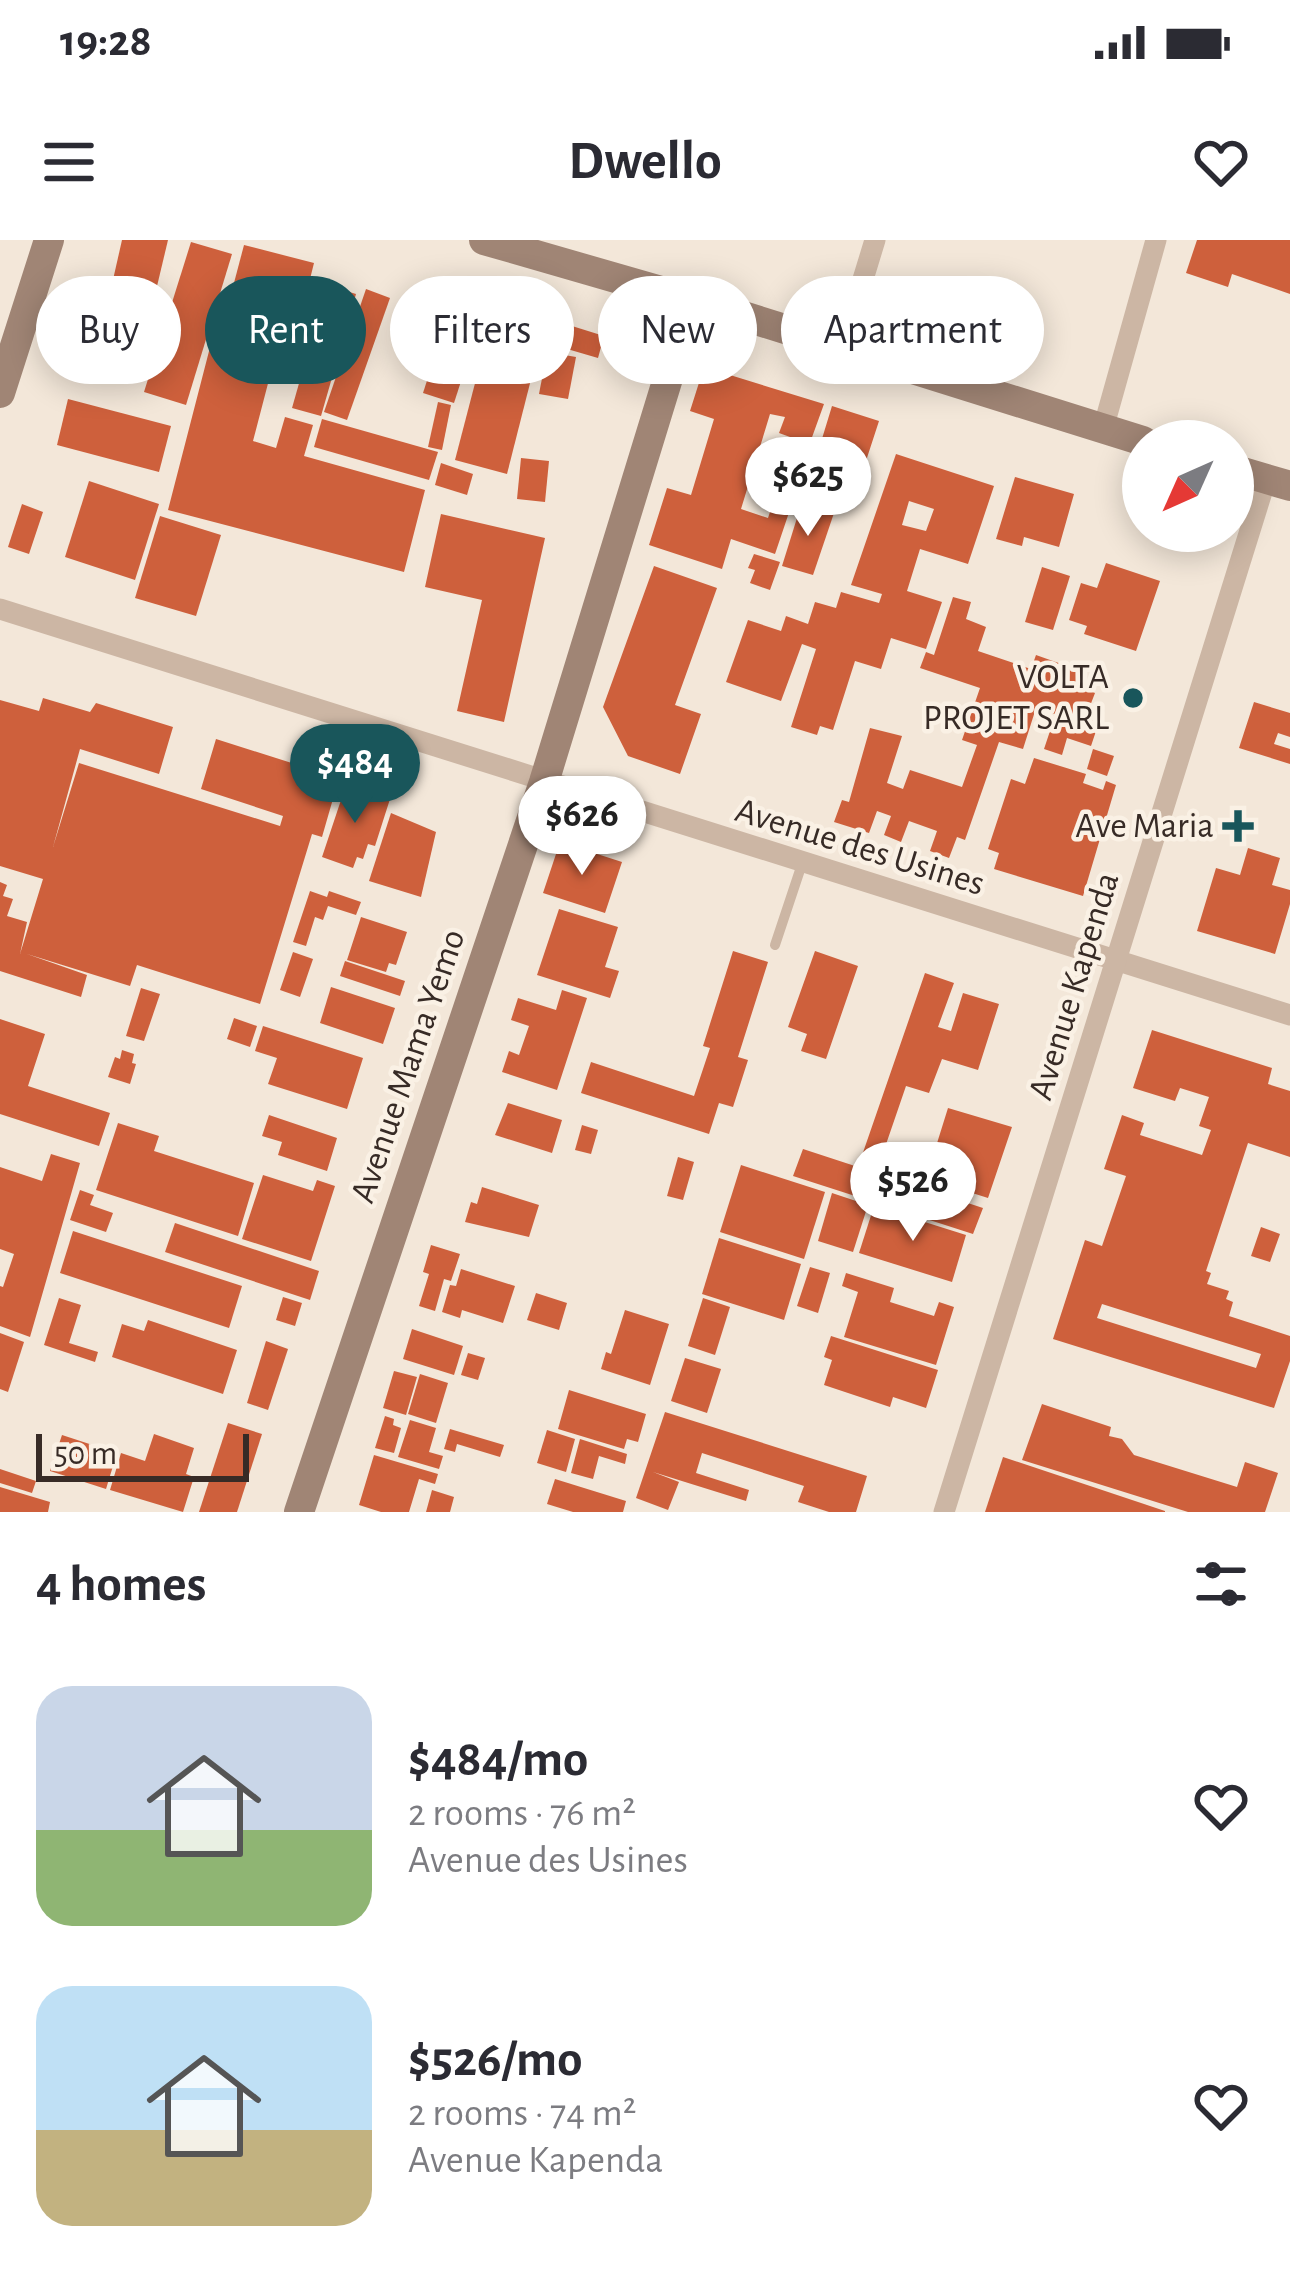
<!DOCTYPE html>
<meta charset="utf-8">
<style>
:root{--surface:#fff;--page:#f2f2f3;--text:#2b2b33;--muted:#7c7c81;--accent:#19565b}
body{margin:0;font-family:"Alegreya Sans",sans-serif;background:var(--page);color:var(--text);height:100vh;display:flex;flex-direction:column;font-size:45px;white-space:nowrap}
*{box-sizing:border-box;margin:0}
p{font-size:39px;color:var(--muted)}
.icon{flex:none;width:66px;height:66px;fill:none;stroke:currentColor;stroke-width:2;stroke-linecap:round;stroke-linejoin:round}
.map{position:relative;height:1272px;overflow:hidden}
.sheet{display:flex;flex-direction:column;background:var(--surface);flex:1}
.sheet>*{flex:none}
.hud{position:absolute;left:36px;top:36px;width:1218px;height:108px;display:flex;gap:24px}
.needle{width:78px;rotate:225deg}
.controls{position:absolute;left:1122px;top:180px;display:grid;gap:24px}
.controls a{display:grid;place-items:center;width:132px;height:132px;border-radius:50%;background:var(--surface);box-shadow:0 6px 30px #0003;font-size:60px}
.scale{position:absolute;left:36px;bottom:30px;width:213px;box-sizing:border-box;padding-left:12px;border:6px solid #372b26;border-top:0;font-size:33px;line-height:42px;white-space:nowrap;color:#372b26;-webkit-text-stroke:9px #faf1e5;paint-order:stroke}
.price{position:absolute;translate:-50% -102px;padding:0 27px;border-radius:42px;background:#fff;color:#222;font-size:39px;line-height:78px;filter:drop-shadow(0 3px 6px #0008)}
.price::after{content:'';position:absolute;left:50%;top:72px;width:36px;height:27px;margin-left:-18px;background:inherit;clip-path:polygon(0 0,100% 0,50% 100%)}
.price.on{background:var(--accent);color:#fff}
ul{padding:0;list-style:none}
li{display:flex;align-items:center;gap:36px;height:300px;padding:0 36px}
li span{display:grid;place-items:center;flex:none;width:336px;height:240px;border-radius:36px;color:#555}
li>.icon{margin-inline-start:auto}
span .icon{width:144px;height:144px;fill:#fffc;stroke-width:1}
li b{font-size:51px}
h2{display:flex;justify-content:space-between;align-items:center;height:144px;padding:0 36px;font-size:51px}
.tag{padding:0 42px;border-radius:54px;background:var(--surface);box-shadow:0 6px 30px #0003;font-size:42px;line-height:108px}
.tag.on{background:var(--accent);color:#fff}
.status{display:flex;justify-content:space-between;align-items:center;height:84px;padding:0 60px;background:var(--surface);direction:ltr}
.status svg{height:33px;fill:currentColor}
header{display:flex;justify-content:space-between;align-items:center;height:156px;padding:0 36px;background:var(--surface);font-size:54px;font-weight:600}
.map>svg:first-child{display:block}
</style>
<div class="status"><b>19:28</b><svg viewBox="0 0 49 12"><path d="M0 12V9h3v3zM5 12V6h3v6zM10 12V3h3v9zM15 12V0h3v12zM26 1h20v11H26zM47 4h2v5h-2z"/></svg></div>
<header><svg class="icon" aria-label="menu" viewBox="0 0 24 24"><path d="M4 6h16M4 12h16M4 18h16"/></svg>Dwello<svg class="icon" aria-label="heart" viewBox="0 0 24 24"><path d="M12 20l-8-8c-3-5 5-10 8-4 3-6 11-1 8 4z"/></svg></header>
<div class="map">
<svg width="1290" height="1272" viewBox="0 0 1290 1272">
<rect width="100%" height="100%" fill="#f3e7d9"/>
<!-- building -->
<g fill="#ce603c" fill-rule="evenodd">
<polygon points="122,0 168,0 153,63 110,53"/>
<polygon points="1197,0 1290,0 1290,54 1232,34 1228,47 1186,33"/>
<polygon points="191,2 232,14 186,165 144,152"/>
<polygon points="244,5 314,23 296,95 225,77"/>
<polygon points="327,45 356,54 321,176 292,168"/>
<polygon points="366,49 390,58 347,180 324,172"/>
<polygon points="452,63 483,73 454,163 423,153"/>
<polygon points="492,78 543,92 507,234 455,220"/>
<polygon points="556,81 604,96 598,118 550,104"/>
<polygon points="215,88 278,105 253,201 276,208 285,177 313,185 304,216 425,250 404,332 168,270"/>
<polygon points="547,112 576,117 568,159 539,154"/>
<polygon points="704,127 824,164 802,225 786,219 790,209 784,207 790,197 779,193 785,177 770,174 741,269 768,278 772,266 767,264 772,249 778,251 782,240 776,238 781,223 803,231 775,314 731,299 722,329 649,305 667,248 691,255 714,179 690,171"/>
<polygon points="68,159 171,186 159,232 57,205"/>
<polygon points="438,162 451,165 442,210 428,207"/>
<polygon points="832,166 879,181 864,227 835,216 837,207 821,202"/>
<polygon points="322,179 438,212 429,240 314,207"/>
<path d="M896,214l98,32 -26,78 -48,-15 -13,42 35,11 -16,47 -35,-11 -10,31 -26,-8 -22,69 -13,-4 -3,9 -26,-8 25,-78 -14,-5 -21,57 -55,-19 22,-62 33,11 5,-15 22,8 7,-22 21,6 5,-16 38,11 3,-9 -31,-9zM909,261l25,8 -8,22 -24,-6z"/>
<polygon points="521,218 549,221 545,262 517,259"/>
<polygon points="441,223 473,234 467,255 435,245"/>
<polygon points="1015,237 1074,254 1059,307 1024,297 1022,306 996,299"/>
<polygon points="89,241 159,264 135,340 65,317"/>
<polygon points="802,262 834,273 813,335 782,326"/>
<polygon points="22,264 43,272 29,314 8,307"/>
<polygon points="441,274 545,298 504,482 457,471 482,360 425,347"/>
<polygon points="160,276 221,295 196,376 135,358"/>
<polygon points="754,314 780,322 770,350 750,343 755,330 748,328"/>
<polygon points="1106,323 1160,341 1136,411 1084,394 1087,386 1069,380 1081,343 1097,348"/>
<polygon points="654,326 717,348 675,465 701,474 680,534 628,516 603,467"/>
<polygon points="1042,327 1070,336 1053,390 1025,382"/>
<polygon points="953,357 971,362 966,379 986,387 978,411 1031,429 1036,415 1084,432 1079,447 1095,453 1090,466 1099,469 1093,486 1036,468 1023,509 999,502 965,600 957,597 949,618 930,611 937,591 909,581 901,602 884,595 891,576 877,571 869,593 834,582 842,560 849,562 870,488 902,496 887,543 903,549 910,530 962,547 977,505 962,500 980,448 920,428 926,412 934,415"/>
<polygon points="43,458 90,472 96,463 173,487 159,534 80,509 53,607 79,523 280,586 283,576 201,549 216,499 339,538 322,597 312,594 260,764 137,725 130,746 27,714 87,735 81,757 0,731 0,642 7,645 3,656 13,659 7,676 27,682 20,714 43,639 0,626 0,460 39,471"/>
<polygon points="1254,462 1290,473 1290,497 1278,493 1274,504 1290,509 1290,524 1239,508"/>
<polygon points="1054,479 1096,491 1091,506 1067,498 1062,515 1044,509"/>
<polygon points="1093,509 1114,516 1107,536 1087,529"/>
<polygon points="1034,518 1086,534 1083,543 1103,550 1106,541 1116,545 1083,656 994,629 999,613 988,609 1011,539 1025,544"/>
<polygon points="346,545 390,559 375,606 368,604 363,619 357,617 353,628 322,617"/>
<polygon points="391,573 436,592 421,657 369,641"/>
<polygon points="560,602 622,622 605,673 543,653"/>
<polygon points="1248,608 1280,618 1272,645 1290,650 1290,664 1275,714 1197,691 1216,628 1240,635"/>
<polygon points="310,651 327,657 329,651 361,662 356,675 328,666 323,680 315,677 306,706 293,702"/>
<polygon points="559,669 618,687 605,727 619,731 610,758 537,735"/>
<polygon points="361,677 407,692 396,725 389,723 386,732 347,720"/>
<polygon points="733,711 768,722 738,817 748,820 733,867 719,863 709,894 581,853 591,822 694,856 710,808 703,806"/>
<polygon points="815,711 858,726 826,819 801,811 807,794 788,787"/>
<polygon points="293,712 313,719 300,757 280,750"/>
<polygon points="345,721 405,741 400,756 340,736"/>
<polygon points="925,733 954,743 938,787 951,791 963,753 999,764 978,830 942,819 929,853 906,846 882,916 928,932 948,868 1012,887 988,958 925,938 922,948 983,968 973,994 793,936 803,909 858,927"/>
<polygon points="331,747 395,768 383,804 320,783"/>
<polygon points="141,748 160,754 144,801 126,796"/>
<polygon points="562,750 587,758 557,850 502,832 509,811 519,815 529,786 511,780 518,758 556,770"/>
<polygon points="234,778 257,786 250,807 227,799"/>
<polygon points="0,779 45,794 28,846 110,873 99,906 0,874"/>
<polygon points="263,786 363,818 347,869 268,844 277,818 255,811"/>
<path d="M1152,790l120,38 -4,16 22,7v66l-42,-14 -42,128 5,2 -4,11 22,7 -3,8 7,3 -4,14 61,20v25l-16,47 -221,-69 32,-99 17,6 24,-70 -22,-7 18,-54 22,8 -4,12 62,20 9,-25 -12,-4 10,-29 -29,-9 -5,13 -42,-13zM1102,1064l159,50 -5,14 -159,-50z"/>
<polygon points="122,810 134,814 132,823 136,824 130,844 108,837 115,817 120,819"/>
<polygon points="508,863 562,880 552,913 495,895"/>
<polygon points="269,875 337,898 327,931 278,915 282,902 262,896"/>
<polygon points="118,883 159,896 154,911 254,943 238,996 96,950"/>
<polygon points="582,885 598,890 591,914 575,910"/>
<polygon points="51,914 80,923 30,1097 0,1086 0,1046 3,1047 14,1014 0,1009 0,927 42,941"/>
<polygon points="678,917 694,922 683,960 667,956"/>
<polygon points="741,925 825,952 804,1019 720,992"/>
<polygon points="263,935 313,951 317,940 335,946 311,1021 242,999"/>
<polygon points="482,947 539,965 529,997 465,982 471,962 477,964"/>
<polygon points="80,950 94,955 90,965 113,973 106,992 70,980"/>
<polygon points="832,953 868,965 853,1012 818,1001"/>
<polygon points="874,966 966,995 952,1042 859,1013"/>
<polygon points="175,983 319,1031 310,1060 165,1012"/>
<polygon points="1261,987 1280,994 1270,1022 1251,1016"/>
<polygon points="73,991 242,1046 229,1088 60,1033"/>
<polygon points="719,998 801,1024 784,1080 702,1054"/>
<polygon points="431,1005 460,1014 451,1041 444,1039 435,1071 419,1066 429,1034 423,1032"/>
<polygon points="810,1027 830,1033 818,1073 797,1066"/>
<polygon points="461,1029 515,1046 503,1083 462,1070 460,1078 442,1072 450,1045 456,1046"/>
<polygon points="846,1033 894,1048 890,1062 934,1076 939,1062 954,1067 936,1125 844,1097 858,1052 842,1046"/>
<polygon points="536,1053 567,1063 559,1090 527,1080"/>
<polygon points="283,1057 302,1063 295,1086 276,1080"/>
<polygon points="59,1058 81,1065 69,1103 98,1112 95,1122 44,1105"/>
<polygon points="703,1058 730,1067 715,1115 688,1106"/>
<polygon points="625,1070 669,1084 650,1145 601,1129 606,1112 611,1114"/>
<polygon points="148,1080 237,1110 223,1154 112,1117 122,1084 144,1091"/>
<polygon points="412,1089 463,1106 454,1135 403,1119"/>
<polygon points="0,1093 24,1102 8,1152 0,1149"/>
<polygon points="831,1096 938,1130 926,1168 893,1157 890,1167 824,1145 832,1120 824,1117"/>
<polygon points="266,1101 288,1109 268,1170 247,1163"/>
<polygon points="468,1113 485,1118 478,1140 461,1135"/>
<polygon points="685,1118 721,1129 707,1173 671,1161"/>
<polygon points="394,1131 417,1137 406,1175 383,1168"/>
<polygon points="420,1134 448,1143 436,1183 408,1174"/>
<polygon points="569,1150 646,1174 638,1202 627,1199 624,1209 558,1189"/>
<polygon points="1042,1164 1111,1187 1109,1196 1122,1199 1134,1215 1237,1247 1245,1222 1278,1233 1265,1272 1188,1272 1022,1220"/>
<polygon points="665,1172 867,1236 856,1272 829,1272 798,1262 804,1246 702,1213 696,1233 749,1250 746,1261 653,1232 679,1242 668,1270 636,1258"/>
<polygon points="385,1176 394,1179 393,1185 401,1188 394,1213 375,1208"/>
<polygon points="410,1180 436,1188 429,1212 443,1216 439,1229 398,1217"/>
<polygon points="228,1183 262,1194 237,1272 199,1272"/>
<polygon points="450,1189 504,1205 500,1217 457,1204 455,1212 444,1209"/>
<polygon points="547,1190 575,1199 566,1232 537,1223"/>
<polygon points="154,1194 194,1208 186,1234 194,1237 183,1272 110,1250 121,1213 145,1221"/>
<polygon points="62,1195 117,1213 106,1249 50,1231"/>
<polygon points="580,1199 627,1214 625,1224 599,1216 593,1239 571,1233"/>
<polygon points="374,1215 438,1234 435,1244 419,1239 409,1272 381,1272 359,1265"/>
<polygon points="1003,1217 1165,1271 1165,1272 985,1272"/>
<polygon points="0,1229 36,1241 32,1253 0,1243"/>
<polygon points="555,1239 626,1261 623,1272 573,1272 547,1264"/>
<polygon points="0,1247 50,1262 48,1272 0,1272"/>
<polygon points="432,1250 454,1257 450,1272 426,1272"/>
</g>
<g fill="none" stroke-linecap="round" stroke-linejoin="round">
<!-- service -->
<polyline stroke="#ccb6a4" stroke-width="10" points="775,705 802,624"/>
<!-- minor -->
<g stroke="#ccb6a4" stroke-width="21">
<polyline points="842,108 875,0"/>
<polyline points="1103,189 1156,0"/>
<polyline points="0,369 1290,775"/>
<polyline points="944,1272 1266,239"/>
</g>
<!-- secondary -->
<g stroke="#a08575" stroke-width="30">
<polyline points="484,0 692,60 1143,201"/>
<polyline points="0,153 49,0"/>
<polyline points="1233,229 1290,246"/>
<polyline points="299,1272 544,542 692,60"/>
</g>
</g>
<!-- markers -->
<g fill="#19565b" stroke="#faf1e5" stroke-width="4.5">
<circle cx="1133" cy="458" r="12"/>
<path d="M1232 568h12v12h12v12h-12v12h-12v-12h-12v-12h12z"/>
</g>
<g text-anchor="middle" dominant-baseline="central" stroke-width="9" stroke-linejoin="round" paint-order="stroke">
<!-- poi labels -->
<g font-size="36" fill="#372b26" stroke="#faf1e5" text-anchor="end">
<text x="1109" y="437">VOLTA<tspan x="1109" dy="41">PROJET SARL</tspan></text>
<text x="1214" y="586">Ave Maria</text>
</g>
<!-- street labels -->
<g font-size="36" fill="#372b26" stroke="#faf1e5">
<text transform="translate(860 607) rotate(17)">Avenue des Usines</text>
<text transform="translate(1074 746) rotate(-73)">Avenue Kapenda</text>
<text transform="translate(408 826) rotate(-71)">Avenue Mama Yemo</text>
</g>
</g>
</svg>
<div class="controls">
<a><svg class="needle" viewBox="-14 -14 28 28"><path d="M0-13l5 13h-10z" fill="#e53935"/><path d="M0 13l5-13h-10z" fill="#7c7c81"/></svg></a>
</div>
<div class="scale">50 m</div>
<b class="price" style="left:808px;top:299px">$625</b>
<b class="price on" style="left:355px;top:586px">$484</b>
<b class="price" style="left:582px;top:638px">$626</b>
<b class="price" style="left:913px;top:1004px">$526</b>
<div class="hud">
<a class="tag">Buy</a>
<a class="tag on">Rent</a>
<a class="tag">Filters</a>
<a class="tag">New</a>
<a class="tag">Apartment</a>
</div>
</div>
<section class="sheet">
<h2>4 homes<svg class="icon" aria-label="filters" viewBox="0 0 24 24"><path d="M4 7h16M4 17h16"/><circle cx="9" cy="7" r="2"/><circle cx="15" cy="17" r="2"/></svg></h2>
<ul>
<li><span style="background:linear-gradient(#c9d6e8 60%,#8fb573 0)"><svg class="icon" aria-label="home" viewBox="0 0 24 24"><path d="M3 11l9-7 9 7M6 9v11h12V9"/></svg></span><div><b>$484/mo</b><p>2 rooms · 76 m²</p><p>Avenue des Usines</p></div><svg class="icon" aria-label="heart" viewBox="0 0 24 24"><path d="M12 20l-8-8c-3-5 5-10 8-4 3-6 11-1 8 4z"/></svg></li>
<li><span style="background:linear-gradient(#bfe0f5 60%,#c2b280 0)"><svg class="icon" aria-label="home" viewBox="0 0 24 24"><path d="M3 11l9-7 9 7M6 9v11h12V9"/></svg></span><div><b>$526/mo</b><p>2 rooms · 74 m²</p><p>Avenue Kapenda</p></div><svg class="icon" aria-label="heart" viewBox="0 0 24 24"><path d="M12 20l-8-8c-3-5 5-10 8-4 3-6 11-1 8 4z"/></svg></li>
</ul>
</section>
